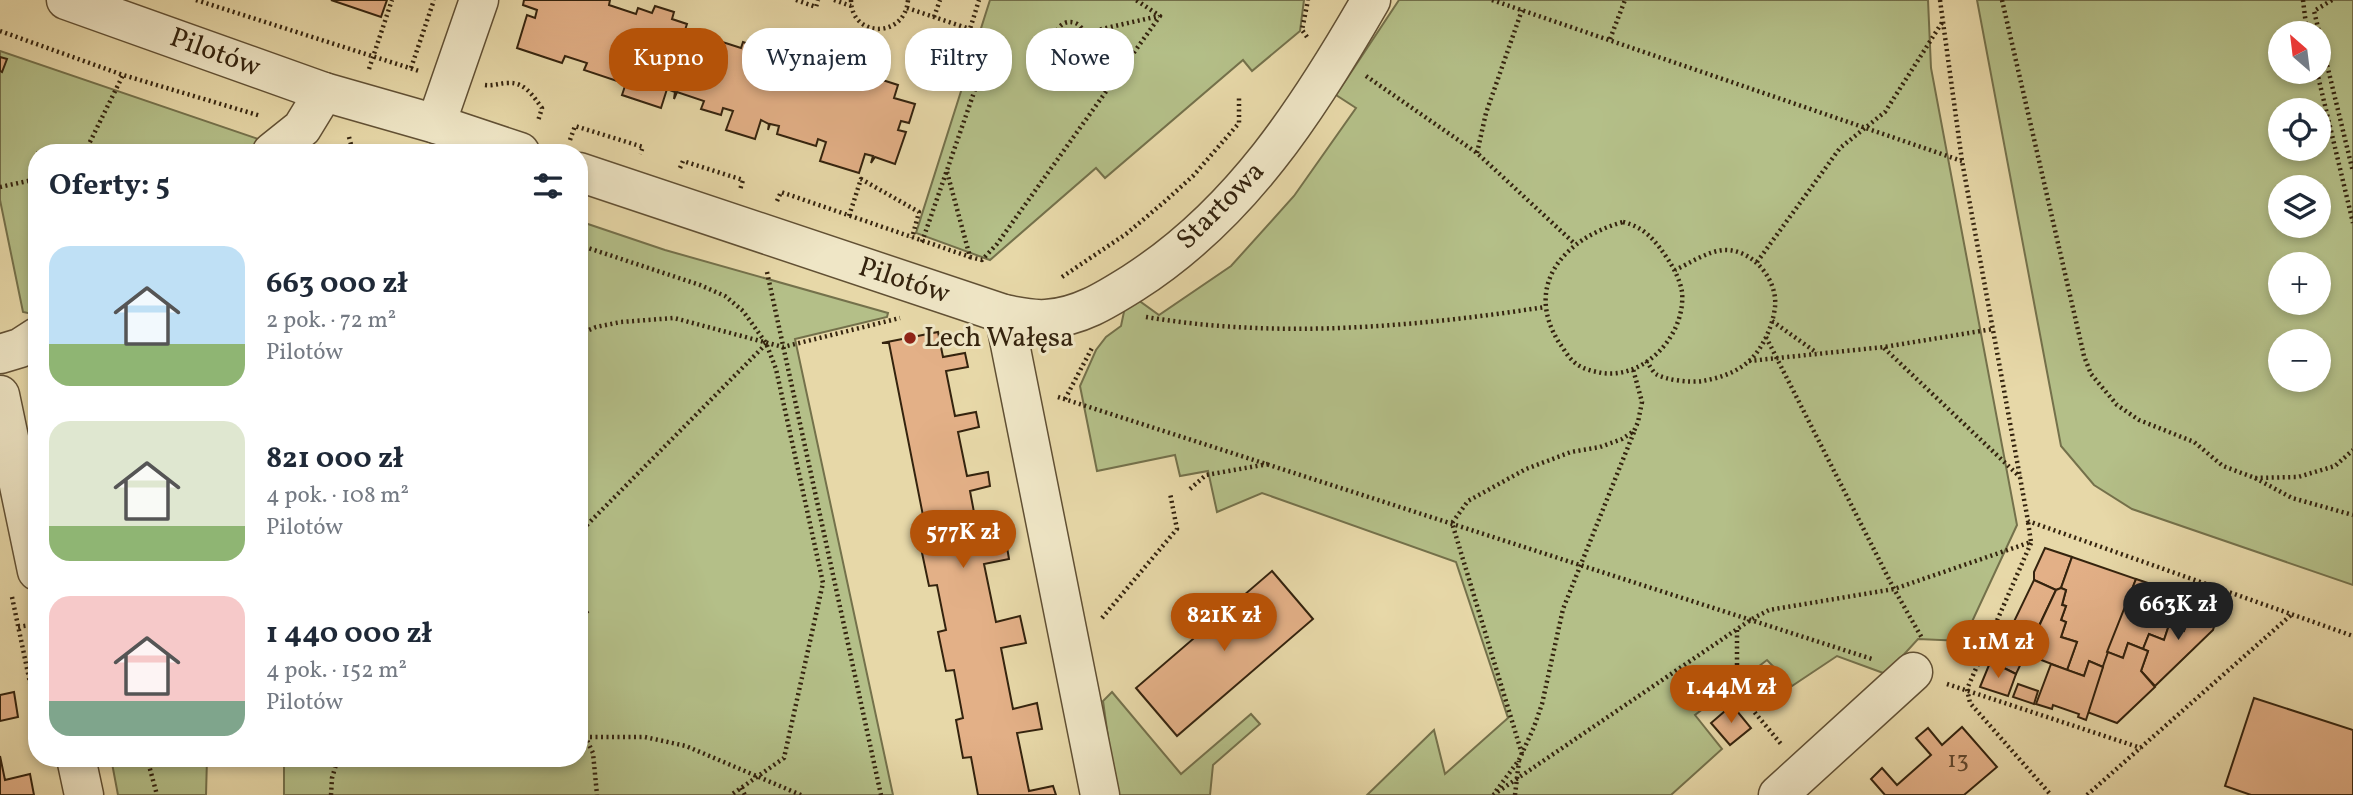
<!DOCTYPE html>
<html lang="pl">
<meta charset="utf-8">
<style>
:root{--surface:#fff;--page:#f6f6f7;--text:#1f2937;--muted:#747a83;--accent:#b45309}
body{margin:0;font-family:Vollkorn,serif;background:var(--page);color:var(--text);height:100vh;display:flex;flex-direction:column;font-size:26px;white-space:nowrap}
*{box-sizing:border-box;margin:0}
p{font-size:23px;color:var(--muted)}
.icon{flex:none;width:38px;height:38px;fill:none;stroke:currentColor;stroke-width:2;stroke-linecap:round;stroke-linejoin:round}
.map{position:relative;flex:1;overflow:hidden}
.panel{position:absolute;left:28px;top:144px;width:560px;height:623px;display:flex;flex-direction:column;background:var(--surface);border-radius:28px;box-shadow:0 4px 10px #0003}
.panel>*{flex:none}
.hud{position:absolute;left:609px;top:28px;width:665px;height:63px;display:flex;gap:14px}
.needle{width:46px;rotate:332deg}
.controls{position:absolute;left:2268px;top:21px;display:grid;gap:14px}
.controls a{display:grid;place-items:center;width:63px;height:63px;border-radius:50%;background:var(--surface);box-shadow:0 4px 10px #0003;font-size:35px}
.price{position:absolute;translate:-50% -60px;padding:0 16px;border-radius:24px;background:var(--accent);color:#fff;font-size:23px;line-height:46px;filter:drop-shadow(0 2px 4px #0008)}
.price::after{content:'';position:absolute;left:50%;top:42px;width:21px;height:16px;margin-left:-10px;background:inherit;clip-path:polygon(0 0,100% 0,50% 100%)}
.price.active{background:#222;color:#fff}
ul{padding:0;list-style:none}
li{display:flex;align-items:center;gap:21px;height:175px;padding:0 21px}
li span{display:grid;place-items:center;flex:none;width:196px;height:140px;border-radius:21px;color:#555}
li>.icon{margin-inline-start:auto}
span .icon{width:84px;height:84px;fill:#fffc;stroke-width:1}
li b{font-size:30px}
h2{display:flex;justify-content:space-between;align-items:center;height:84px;padding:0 21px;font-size:30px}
.tag{padding:0 24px;border-radius:28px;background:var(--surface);box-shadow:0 4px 10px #0003;font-size:24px;line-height:63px}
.tag.active{background:var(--accent);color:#fff}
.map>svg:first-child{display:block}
</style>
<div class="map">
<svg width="2353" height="795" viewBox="0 0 2353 795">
<rect width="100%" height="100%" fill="#e7d8a8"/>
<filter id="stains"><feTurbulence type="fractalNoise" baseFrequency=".00286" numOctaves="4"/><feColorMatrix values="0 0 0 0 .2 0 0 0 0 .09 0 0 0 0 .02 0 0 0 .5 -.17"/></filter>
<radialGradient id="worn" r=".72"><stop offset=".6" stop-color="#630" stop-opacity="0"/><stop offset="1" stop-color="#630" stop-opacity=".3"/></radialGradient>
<!-- green -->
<g fill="#b4bf88" stroke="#74714b" stroke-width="2" fill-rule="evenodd">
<polygon points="990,0 1304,0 1300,31 1252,71 1243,60 1105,178 1096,168 990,260 916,233"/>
<polygon points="1399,0 1928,0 1931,68 2017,525 1963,641 1918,639 1886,674 1837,656 1792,686 1767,660 1695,715 1722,749 1671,795 1367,795 1434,730 1445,774 1508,718 1456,562 1262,493 1217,512 1208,471 1180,476 1175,455 1097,471 1080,386 1096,350 1106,337 1121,326 1125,307 1138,300 1159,315 1231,266 1294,196 1356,108 1336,95"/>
<path d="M1977,0h376v585l-221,-76 -38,-24 -33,-39zM2280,33h39v39h-39zM2280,110h39v39h-39zM2280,187h39v39h-39zM2280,264h39v39h-39zM2280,341h39v39h-39z"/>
<polygon points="0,51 261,140 246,152 37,152 37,315 23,312 0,200"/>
<polygon points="579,221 665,250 888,313 887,317 795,339 893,795 284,795 284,758 579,758"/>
<polygon points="1112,692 1181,774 1251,714 1260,724 1213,765 1210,795 1116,795 1103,701"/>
<polygon points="111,758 207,758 206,795 118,795"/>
</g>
<!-- building -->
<g fill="#e3b087" stroke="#34230e" stroke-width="2">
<polygon points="331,0 387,0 381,17"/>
<polygon points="524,0 610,0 609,5 636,14 638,8 652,13 655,6 674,12 672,19 687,24 685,30 741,48 743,42 758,47 760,40 780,46 778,54 792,58 790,64 866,88 870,76 898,85 894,98 915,104 909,123 901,121 898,130 906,132 895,164 875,157 871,163 873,156 865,154 859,173 820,161 826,142 818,139 816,146 777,134 779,126 770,124 768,130 769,124 761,120 755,139 726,130 733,111 723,108 721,115 701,109 704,101 677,92 674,99 675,92 667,89 661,108 622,95 628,77 619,74 617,81 584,70 587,63 565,56 562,63 517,48 527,15 535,18 537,10 523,5"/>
<polygon points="0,57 7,59 2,72 0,71"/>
<polygon points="938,332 943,357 965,353 968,367 946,371 955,416 976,412 979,427 958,432 967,476 988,472 990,486 970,491 979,539 1004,533 1008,553 1009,559 984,564 996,622 1020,616 1026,643 1001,648 1013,709 1037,703 1042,729 1017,733 1029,791 1053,786 1056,795 978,795 971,757 963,758 956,720 963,718 954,670 946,671 938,632 946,630 937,585 929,586 921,548 929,546 889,343 882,343"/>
<polygon points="2045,548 2072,557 2061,588 2056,590 2034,580 2034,572"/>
<polygon points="2072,557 2136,579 2103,667 2089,661 2084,676 2067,670 2077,642 2061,637 2066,622 2061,620 2066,606 2062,605 2066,590 2061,588"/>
<polygon points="1272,571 1313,619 1177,736 1136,688"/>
<polygon points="2136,579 2196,599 2184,631 2169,625 2164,640 2149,634 2143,649 2128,643 2123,658 2107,652"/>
<polygon points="2034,580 2056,590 2016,674 1994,663"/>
<polygon points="2061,588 2066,590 2062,605 2066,606 2061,620 2066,622 2061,637 2077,642 2067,670 2026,654 2056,590"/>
<polygon points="2196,599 2220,607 2213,630 2155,686 2141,671 2148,651 2143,649 2149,634 2164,640 2169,625 2184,631"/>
<polygon points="2128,643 2148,651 2141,671 2155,687 2117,723 2087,712 2108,652 2123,658"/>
<polygon points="2089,661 2103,667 2086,720 2078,717 2079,714 2053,705 2052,709 2036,704 2051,664 2084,676"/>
<polygon points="1994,663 2016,674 2008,696 1980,687 1989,665"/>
<polygon points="2018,684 2038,691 2034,704 2013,697"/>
<polygon points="14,692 18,717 0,721 0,695"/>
<polygon points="2254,698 2353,730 2353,795 2251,795 2225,786"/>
<polygon points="1732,705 1751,728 1730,745 1711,723"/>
<polygon points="1962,727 1997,767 1964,795 1885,795 1871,779 1882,768 1897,785 1931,755 1916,738 1928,728 1942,745"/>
<polygon points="0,756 5,780 30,774 34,795 0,795"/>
</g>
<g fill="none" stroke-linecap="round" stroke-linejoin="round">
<defs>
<g id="minor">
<polyline points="66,0 324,92 436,124 520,152"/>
<polyline points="436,124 479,0"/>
<polyline points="272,152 302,128 324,92"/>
<path d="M579,172l425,142c14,3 27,6 42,5 33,-2 60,-19 87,-36 108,-69 176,-175 238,-283"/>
<polyline points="1004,314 1100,795"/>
<polyline points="0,354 20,348 37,337"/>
<polyline points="0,395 37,571"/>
<polyline points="76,758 84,795"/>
<polyline points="1778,795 1913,672"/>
</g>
</defs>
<!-- minor casing -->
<use href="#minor" stroke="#615034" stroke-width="41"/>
<!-- path -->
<g stroke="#34230e" stroke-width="4.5" stroke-dasharray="2 3.5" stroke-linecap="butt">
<polyline points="196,0 419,71"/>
<polyline points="796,0 816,7 818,0"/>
<polyline points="834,0 851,6"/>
<path d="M851,0c0,38 54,39 57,0"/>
<polyline points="1492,0 1962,161"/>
<polyline points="1940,0 1962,161 2028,521 2353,636"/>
<polyline points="2002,0 2084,356 2091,374 2117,405 2139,420 2194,442 2223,466 2255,478 2298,477 2335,466 2353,450"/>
<polyline points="2303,0 2307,33"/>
<polyline points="2332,0 2314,11 2353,172"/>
<polyline points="907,8 970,29"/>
<polyline points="934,17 940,0"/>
<circle cx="1070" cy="36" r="14"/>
<polyline points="0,31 123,75 261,116"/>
<polyline points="1084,33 1159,16"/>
<polyline points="1307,37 1302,30 1308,0"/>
<polyline points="1610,39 1625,0"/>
<polyline points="411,68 434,0"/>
<polyline points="369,69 392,0"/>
<polyline points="2317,72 2353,223"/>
<polyline points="1366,76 1477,153 1575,244"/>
<path d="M485,85c9,1 15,-2 23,-2 17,-1 25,13 34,25l-4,13"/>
<polyline points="349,137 353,152"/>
<polyline points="570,140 575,126 643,147 640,154"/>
<polyline points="85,152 123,75"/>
<polyline points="1477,153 1486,113 1522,10"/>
<polyline points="680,168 683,161 743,180 740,190"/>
<polyline points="947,172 970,257 982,260 997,244 1160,16 1136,0"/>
<polyline points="0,187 37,179"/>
<polyline points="777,201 781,192 970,257"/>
<polyline points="849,216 861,179 919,212 912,238"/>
<path d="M1623,222c21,5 32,18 44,36 7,10 13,22 15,34 4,42 -36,87 -80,81 -10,-2 -21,-4 -29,-12 -5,-4 -9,-12 -13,-17 -38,-59 5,-106 63,-122z"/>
<polyline points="922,242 979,78 980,60 970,29 979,0"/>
<polyline points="579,245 700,285 725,296 743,311 766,343 776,369 823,583 784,758 731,795"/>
<polyline points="1757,262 1840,148 1885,112 1943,21"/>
<polyline points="767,272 881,795"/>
<polyline points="1062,277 1126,234 1163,203 1193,176 1239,123 1239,97"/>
<path d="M1146,317c131,22 268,10 399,-10"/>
<polyline points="1772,321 1817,353"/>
<polyline points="579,334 596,327 621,322 674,318 783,347 900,318"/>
<polyline points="1766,337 1894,589 1922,638"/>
<polyline points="1884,348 2020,477"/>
<path d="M1646,361c3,3 6,10 10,13 9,6 35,9 46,7 19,-3 39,-10 52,-25 11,-13 19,-32 21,-49 3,-27 -22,-58 -51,-57 -16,1 -34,13 -49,20"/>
<polyline points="1749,361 1884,347 1993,329"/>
<polyline points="1058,397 1872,659"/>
<polyline points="1065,399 1093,346"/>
<polyline points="2255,478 2292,498 2353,515"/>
<polyline points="1190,489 1206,475 1268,464"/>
<polyline points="579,533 766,344"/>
<polyline points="2031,543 1967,689 1970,703 2051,795"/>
<polyline points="12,597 37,716"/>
<polyline points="579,604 588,614"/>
<polyline points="1102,618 1177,529 1170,493"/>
<polyline points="18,627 37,624"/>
<polyline points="1737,630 1737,669 1742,688 1741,696 1781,744"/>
<polyline points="1947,684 2141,748"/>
<polyline points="585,736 593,753 597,795"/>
<polyline points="579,737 645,737 686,746 801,795"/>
<polyline points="1522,754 1452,523 1468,501 1526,469 1571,452 1600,447 1622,439 1634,431 1638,422 1642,402 1633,369"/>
<polyline points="147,758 157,795"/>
<polyline points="741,788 745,795"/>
<polyline points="1496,791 1519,760 1534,727 1542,704 1563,609 1634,432"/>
<polyline points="331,795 332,778 338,758"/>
<polyline points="1493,795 1752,619 1769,610 1894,589 2031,542 2028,522"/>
<polyline points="1515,795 1519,761"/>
<polyline points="2087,795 2291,615"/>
</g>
<!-- minor -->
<use href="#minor" stroke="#efe6c6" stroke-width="38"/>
</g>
<!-- markers -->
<circle fill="#8f2418" stroke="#efe6c6" stroke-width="2.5" cx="910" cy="338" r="7"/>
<g text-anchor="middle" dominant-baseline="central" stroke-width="6" stroke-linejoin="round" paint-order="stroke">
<!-- number labels -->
<g font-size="24" fill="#60462c">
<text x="1958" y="761">13</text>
</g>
<!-- street labels -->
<g font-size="28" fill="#34230e" stroke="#efe6c6">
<text transform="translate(215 53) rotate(20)">Pilotów</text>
<text transform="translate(1221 206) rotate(-45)">Startowa</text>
<text transform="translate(904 281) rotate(18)">Pilotów</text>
</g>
<!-- poi labels -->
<g font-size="28" fill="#34230e" stroke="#efe6c6" text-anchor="start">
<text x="924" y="338">Lech Wałęsa</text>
</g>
</g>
<rect width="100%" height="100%" filter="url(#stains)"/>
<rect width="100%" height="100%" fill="url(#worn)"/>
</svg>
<div class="controls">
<a><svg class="needle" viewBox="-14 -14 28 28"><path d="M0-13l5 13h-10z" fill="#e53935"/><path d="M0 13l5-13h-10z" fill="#747a83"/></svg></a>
<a><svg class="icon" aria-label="locate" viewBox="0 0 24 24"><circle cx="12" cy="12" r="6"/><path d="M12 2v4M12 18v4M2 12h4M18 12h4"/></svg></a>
<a><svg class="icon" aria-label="layers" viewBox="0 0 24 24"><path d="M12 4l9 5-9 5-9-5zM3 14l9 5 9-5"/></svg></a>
<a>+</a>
<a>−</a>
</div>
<b class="price" style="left:963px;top:570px">577K zł</b>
<b class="price active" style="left:2178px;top:642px">663K zł</b>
<b class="price" style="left:1224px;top:653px">821K zł</b>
<b class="price" style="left:1998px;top:680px">1.1M zł</b>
<b class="price" style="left:1731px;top:725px">1.44M zł</b>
<div class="hud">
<a class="tag active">Kupno</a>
<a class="tag">Wynajem</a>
<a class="tag">Filtry</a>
<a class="tag">Nowe</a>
</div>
<section class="panel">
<h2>Oferty: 5<svg class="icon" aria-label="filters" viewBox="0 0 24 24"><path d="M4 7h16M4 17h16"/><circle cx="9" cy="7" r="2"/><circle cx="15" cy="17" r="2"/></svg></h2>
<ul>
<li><span style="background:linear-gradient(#bfe0f5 70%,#8fb573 0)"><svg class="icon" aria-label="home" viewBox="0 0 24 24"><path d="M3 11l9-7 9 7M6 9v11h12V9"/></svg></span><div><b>663 000 zł</b><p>2 pok. · 72 m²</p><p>Pilotów</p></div></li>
<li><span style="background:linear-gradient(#dfe7d0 75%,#8fb573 0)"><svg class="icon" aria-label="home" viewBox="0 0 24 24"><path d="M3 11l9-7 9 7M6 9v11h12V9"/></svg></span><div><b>821 000 zł</b><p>4 pok. · 108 m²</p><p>Pilotów</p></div></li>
<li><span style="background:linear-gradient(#f6c9c9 75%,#7fa58c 0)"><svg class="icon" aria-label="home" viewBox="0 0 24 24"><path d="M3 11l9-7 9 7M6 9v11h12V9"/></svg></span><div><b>1 440 000 zł</b><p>4 pok. · 152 m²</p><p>Pilotów</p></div></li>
</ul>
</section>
</div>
